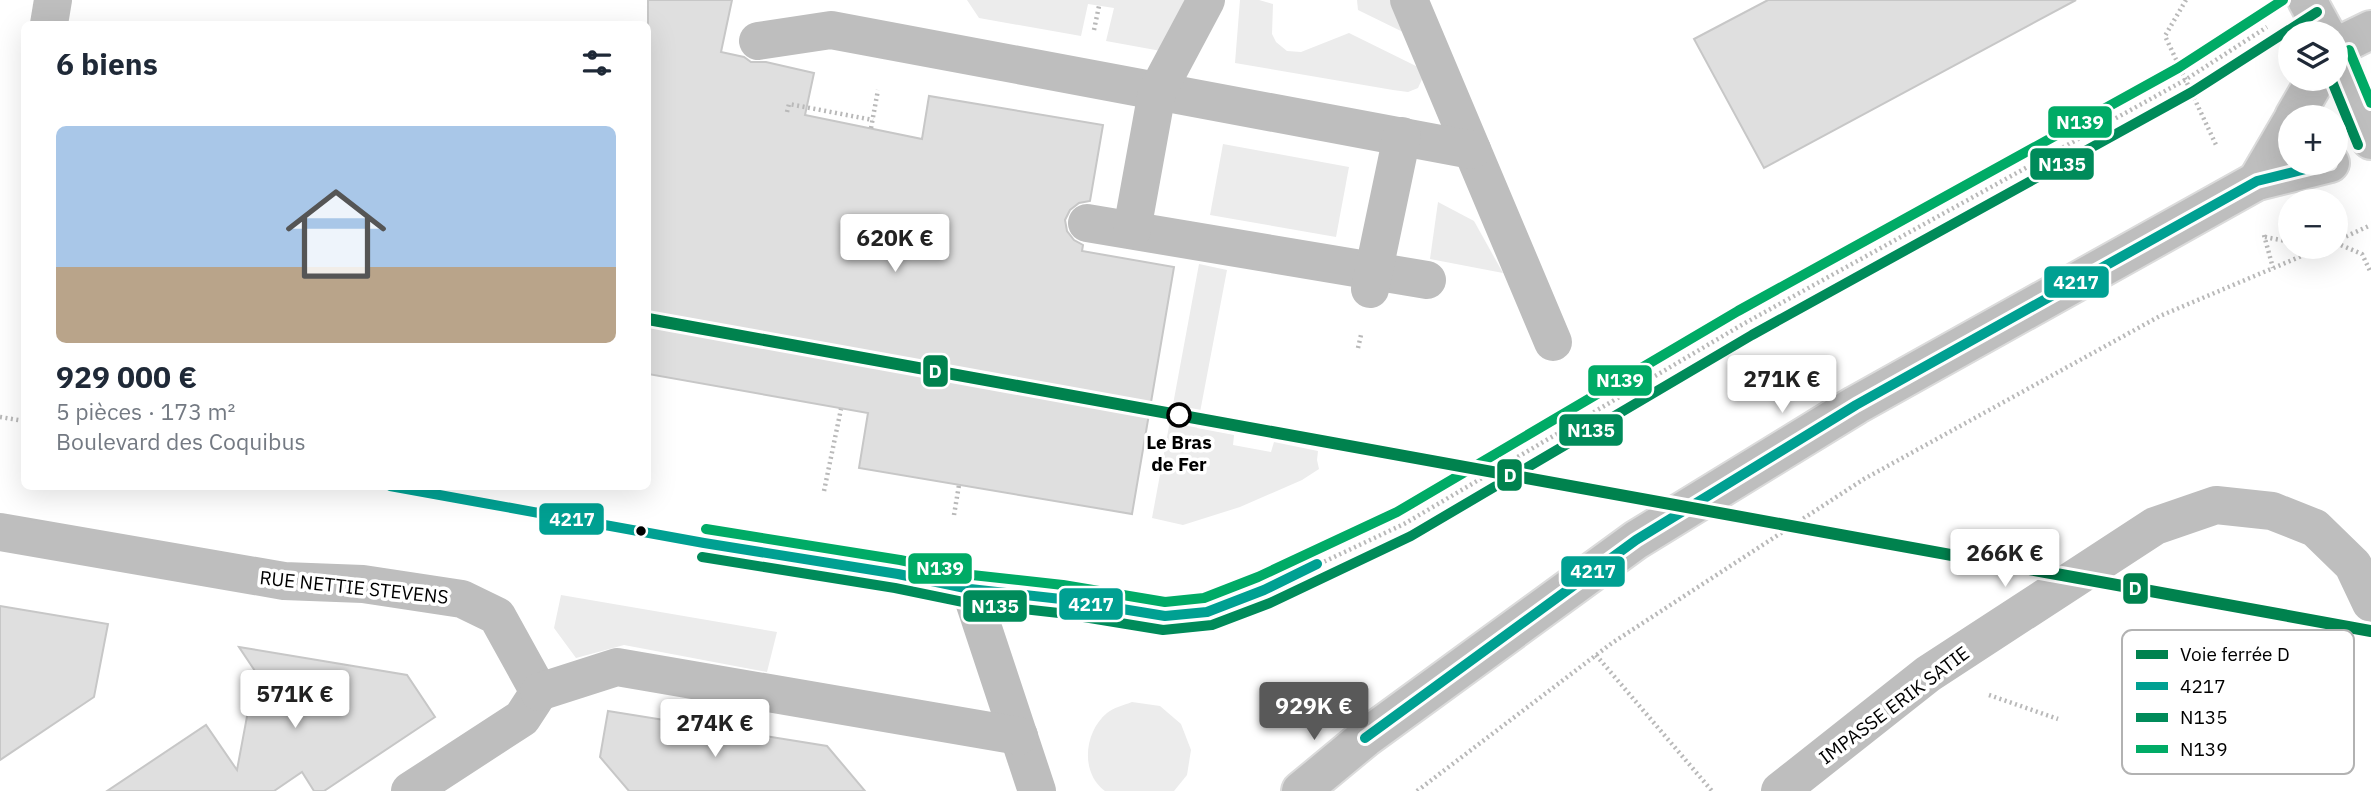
<!DOCTYPE html>
<html lang="fr">
<meta charset="utf-8">
<style>
:root{--surface:#fff;--page:#f2f2f3;--text:#1f2937;--muted:#747a83;--line:#e0e1e3;--accent:#595959}
body{margin:0;font-family:"IBM Plex Sans",sans-serif;background:var(--page);color:var(--text);height:100vh;display:flex;flex-direction:column;font-size:26px;white-space:nowrap}
*{box-sizing:border-box;margin:0}
p{font-size:23px;color:var(--muted)}
.icon{flex:none;width:38px;height:38px;fill:none;stroke:currentColor;stroke-width:2;stroke-linecap:round;stroke-linejoin:round}
.map{position:relative;flex:1;overflow:hidden}
.panel{position:absolute;left:21px;top:21px;width:630px;height:469px;display:flex;flex-direction:column;background:var(--surface);border-radius:10px;box-shadow:0 7px 28px #0002}
.panel>*{flex:none}
.fabs{position:absolute;left:2278px;top:21px;display:grid;gap:14px}
.fabs a{display:grid;place-items:center;width:70px;height:70px;border-radius:50%;background:var(--surface);box-shadow:0 7px 28px #0002;font-size:35px}
.price{position:absolute;translate:-50% -60px;padding:0 16px;border-radius:7px;background:#fff;color:#222;font-size:23px;line-height:46px;filter:drop-shadow(0 2px 4px #0008)}
.price::after{content:'';position:absolute;left:50%;top:42px;width:21px;height:16px;margin-left:-10px;background:inherit;clip-path:polygon(0 0,100% 0,50% 100%)}
.price.on{background:var(--accent);color:#fff}
ul{padding:0;list-style:none}
li{display:grid;align-content:center;gap:14px;height:371px;padding:0 35px}
li+li{border-top:2px solid var(--line)}
li span{display:grid;place-items:center;height:217px;border-radius:10px;color:#555}
li>.icon{margin-inline-start:auto}
span .icon{width:126px;height:126px;fill:#fffc;stroke-width:1}
li b{font-size:30px}
h2{display:flex;justify-content:space-between;align-items:center;height:84px;padding:0 35px;font-size:30px}
.map>svg:first-child{display:block}
</style>
<div class="map">
<svg width="2371" height="791" viewBox="0 0 2371 791">
<rect width="100%" height="100%" fill="#fff"/>
<!-- green -->
<g fill="#ececec">
<polygon points="967,0 1188,0 1161,51 1106,41 1114,8 1088,4 1081,36 979,18"/>
<polygon points="1240,0 1259,0 1273,4 1272,34 1276,42 1287,51 1301,52 1349,33 1420,68 1423,77 1418,88 1408,92 1393,90 1235,63"/>
<polygon points="1357,0 1390,0 1405,33 1358,10"/>
<polygon points="1223,144 1349,167 1336,237 1210,215"/>
<polygon points="1438,202 1474,221 1503,273 1430,259"/>
<polygon points="1199,264 1227,270 1197,428 1234,435 1233,445 1271,452 1274,442 1318,451 1317,460 1319,469 1302,480 1240,507 1183,525 1152,518"/>
<polygon points="561,595 777,632 767,672 624,645 576,658 554,628"/>
<path d="M1132,702l28,4 21,18 10,26 -4,25 -13,16h-69c-25,-18 -21,-59 2,-78 6,-5 17,-8 25,-11z"/>
</g>
<!-- building -->
<g fill="#dfdfdf" stroke="#c7c7c7" stroke-width="2">
<polygon points="648,0 732,0 721,52 744,57 751,62 766,62 814,73 805,115 922,139 929,96 1103,125 1090,201 1079,203 1070,210 1065,220 1067,231 1074,240 1083,245 1082,251 1174,267 1132,514 859,468 868,413 648,374"/>
<polygon points="1768,0 2076,0 1764,168 1694,39"/>
<polygon points="0,606 108,624 94,697 0,760"/>
<polygon points="239,647 407,675 435,717 324,791 314,791 302,772 274,791 107,791 206,725 237,770 251,695 265,686"/>
<polygon points="608,711 827,746 865,791 629,791 600,757"/>
</g>
<g fill="none" stroke-linecap="round" stroke-linejoin="round">
<defs>
<g id="major">
<polyline points="2307,0 2325,33"/>
<polyline points="2336,47 2371,30"/>
<polyline points="2336,55 2371,140"/>
<polyline points="2294,117 2316,79"/>
<polyline points="2257,181 2291,123"/>
<polyline points="1301,791 1365,738 1636,540 1856,405 2257,181 2330,163"/>
</g>
</defs>
<!-- major casing -->
<use href="#major" stroke="#dbdbdb" stroke-width="42"/>
<!-- path -->
<g stroke="#b9b9b9" stroke-width="4.5" stroke-dasharray="2 3.5" stroke-linecap="butt">
<polyline points="2186,0 2165,36 2217,147"/>
<polyline points="1094,30 1099,6"/>
<polyline points="787,112 789,104 873,120"/>
<polyline points="871,128 878,90"/>
<polyline points="2264,235 2273,268"/>
<polyline points="2265,237 2291,242"/>
<polyline points="2336,241 2371,225"/>
<polyline points="2336,243 2362,254 2371,273"/>
<polyline points="1358,348 1361,335"/>
<polyline points="0,417 24,421"/>
<polyline points="387,486 704,543 924,580"/>
<polyline points="824,491 841,409"/>
<polyline points="954,515 959,485"/>
<polyline points="1023,595 1165,616 1207,612 1264,590 1404,524 1745,323 2185,80 2267,27"/>
<polyline points="1596,655 1712,791"/>
<polyline points="1989,695 2058,719"/>
<polyline points="1417,791 1612,643 1864,479 2160,316 2323,247"/>
</g>
<!-- minor -->
<g stroke="#bebebe" stroke-width="38">
<polyline points="1409,0 1553,342"/>
<polyline points="49,24 53,0"/>
<polyline points="758,41 831,30 1472,150"/>
<polyline points="1087,223 1427,280"/>
<polyline points="1132,230 1157,92 1206,0"/>
<polyline points="1370,289 1402,136"/>
<polyline points="0,532 284,581 363,584 462,599 497,616 539,692 522,718 410,791"/>
<polyline points="970,589 1037,791"/>
<polyline points="539,692 617,667 1019,736"/>
<polyline points="1780,791 1928,674 2155,526 2216,505 2272,511 2315,528 2353,565 2371,603"/>
</g>
<!-- major -->
<use href="#major" stroke="#bebebe" stroke-width="38"/>
<defs>
<g id="bus-1">
<polyline points="390,486 704,543 898,574 970,589 1061,599 1165,616 1207,612 1264,590 1317,564"/>
<polyline points="1365,738 1636,540 1856,405 2257,181 2330,163"/>
</g>
<g id="bus-2">
<polyline points="2331,79 2358,145"/>
<polyline points="702,557 895,588 968,603 1059,613 1163,630 1212,625 1270,603 1411,536 1752,335 2192,92 2317,12"/>
</g>
<g id="bus-3">
<polyline points="2349,50 2371,103"/>
<polyline points="706,529 900,560 972,575 1063,585 1165,602 1204,598 1258,577 1397,512 1738,311 2178,68 2283,0"/>
</g>
</defs>
<!-- bus-1 casing -->
<use href="#bus-1" stroke="#fff" stroke-width="16"/>
<!-- bus-2 casing -->
<use href="#bus-2" stroke="#fff" stroke-width="16"/>
<!-- bus-3 casing -->
<use href="#bus-3" stroke="#fff" stroke-width="16"/>
<!-- bus-1 -->
<use href="#bus-1" stroke="#00a092" stroke-width="10"/>
<!-- bus-2 -->
<use href="#bus-2" stroke="#008b5a" stroke-width="10"/>
<!-- bus-3 -->
<use href="#bus-3" stroke="#00ab66" stroke-width="10"/>
<defs>
<polyline id="rail-1" points="648,319 2371,631"/>
</defs>
<!-- rail-1 casing -->
<use href="#rail-1" stroke="#fff" stroke-width="18"/>
<!-- rail-1 -->
<use href="#rail-1" stroke="#00824e" stroke-width="12"/>
</g>
<!-- markers -->
<circle fill="#fff" stroke="#000" stroke-width="3.5" cx="1179" cy="415" r="11"/>
<circle fill="#000" stroke="#fff" stroke-width="2.5" cx="641" cy="531" r="6"/>
<g text-anchor="middle" dominant-baseline="central" stroke-width="7" stroke-linejoin="round" paint-order="stroke">
<!-- stop labels -->
<g font-size="19" font-weight="bold" fill="#000" stroke="#fff">
<text x="1179" y="442">Le Bras<tspan x="1179" dy="22">de Fer</tspan></text>
</g>
<!-- street labels -->
<g font-size="19" fill="#000" stroke="#fff">
<text transform="translate(354 587) rotate(6)">RUE NETTIE STEVENS</text>
<text transform="translate(1894 705) rotate(-37)">IMPASSE ERIK SATIE</text>
</g>
</g>
<!-- legend -->
<rect x="2122" y="630" width="232" height="144" rx="10" fill="#fff" stroke="#b2b2b2" stroke-width="2"/>
<rect x="2136" y="650" width="32" height="9" fill="#00824e"/>
<rect x="2136" y="682" width="32" height="8" fill="#00a092"/>
<rect x="2136" y="713" width="32" height="9" fill="#008b5a"/>
<rect x="2136" y="745" width="32" height="8" fill="#00ab66"/>
<g font-size="19" fill="#000">
<text x="2180" y="661">Voie ferrée D</text>
<text x="2180" y="693">4217</text>
<text x="2180" y="724">N135</text>
<text x="2180" y="756">N139</text>
</g>
<g stroke="#fff" stroke-width="2.5">
<rect x="2047" y="105" width="66" height="34" rx="7" fill="#00ab66"/>
<rect x="2029" y="147" width="66" height="34" rx="7" fill="#008b5a"/>
<rect x="2043" y="265" width="67" height="34" rx="7" fill="#00a092"/>
<rect x="922" y="354" width="27" height="34" rx="7" fill="#00824e"/>
<rect x="1587" y="364" width="66" height="33" rx="7" fill="#00ab66"/>
<rect x="1558" y="413" width="66" height="34" rx="7" fill="#008b5a"/>
<rect x="1496" y="458" width="27" height="34" rx="7" fill="#00824e"/>
<rect x="538" y="502" width="67" height="34" rx="7" fill="#00a092"/>
<rect x="907" y="552" width="66" height="33" rx="7" fill="#00ab66"/>
<rect x="1560" y="555" width="66" height="33" rx="7" fill="#00a092"/>
<rect x="2122" y="572" width="27" height="33" rx="7" fill="#00824e"/>
<rect x="1058" y="587" width="66" height="34" rx="7" fill="#00a092"/>
<rect x="962" y="589" width="66" height="34" rx="7" fill="#008b5a"/>
</g>
<g font-size="19" text-anchor="middle" font-weight="bold" fill="#fff">
<text x="2080" y="129">N139</text>
<text x="2062" y="171">N135</text>
<text x="2076" y="289">4217</text>
<text x="935" y="378">D</text>
<text x="1620" y="387">N139</text>
<text x="1591" y="437">N135</text>
<text x="1510" y="482">D</text>
<text x="572" y="526">4217</text>
<text x="940" y="575">N139</text>
<text x="1593" y="578">4217</text>
<text x="2135" y="595">D</text>
<text x="1091" y="611">4217</text>
<text x="995" y="613">N135</text>
</g>
</svg>
<div class="fabs">
<a><svg class="icon" aria-label="layers" viewBox="0 0 24 24"><path d="M12 4l9 5-9 5-9-5zM3 14l9 5 9-5"/></svg></a>
<a>+</a>
<a>−</a>
</div>
<b class="price" style="left:895px;top:274px">620K €</b>
<b class="price" style="left:1782px;top:415px">271K €</b>
<b class="price" style="left:2005px;top:589px">266K €</b>
<b class="price" style="left:295px;top:730px">571K €</b>
<b class="price on" style="left:1314px;top:742px">929K €</b>
<b class="price" style="left:715px;top:759px">274K €</b>
<section class="panel">
<h2>6 biens<svg class="icon" aria-label="filters" viewBox="0 0 24 24"><path d="M4 7h16M4 17h16"/><circle cx="9" cy="7" r="2"/><circle cx="15" cy="17" r="2"/></svg></h2>
<ul>
<li><span style="background:linear-gradient(#a9c7e8 65%,#b9a48a 0)"><svg class="icon" aria-label="home" viewBox="0 0 24 24"><path d="M3 11l9-7 9 7M6 9v11h12V9"/></svg></span><div><b>929 000 €</b><p>5 pièces · 173 m²</p><p>Boulevard des Coquibus</p></div></li>
</ul>
</section>
</div>
